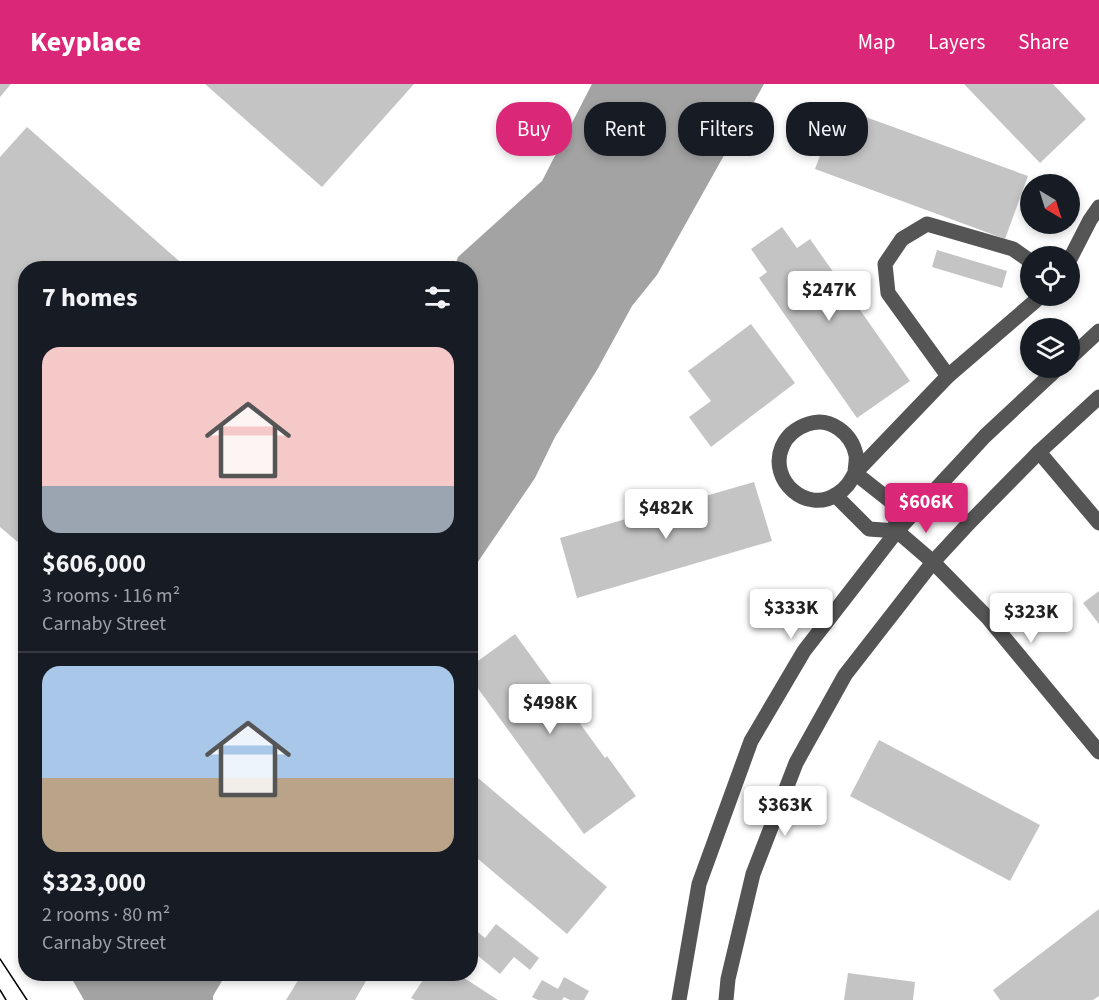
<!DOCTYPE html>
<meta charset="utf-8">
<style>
:root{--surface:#171b24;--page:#20242c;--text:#f1f3f6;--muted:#9ea1a6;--line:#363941;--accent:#db2777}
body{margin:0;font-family:"Source Sans 3",sans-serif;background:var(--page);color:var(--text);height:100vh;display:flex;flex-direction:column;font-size:22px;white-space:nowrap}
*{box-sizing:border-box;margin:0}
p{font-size:20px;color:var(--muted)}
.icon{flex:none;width:33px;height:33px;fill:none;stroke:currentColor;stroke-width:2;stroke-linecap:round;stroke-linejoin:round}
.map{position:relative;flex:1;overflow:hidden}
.sheet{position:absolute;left:18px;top:177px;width:460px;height:720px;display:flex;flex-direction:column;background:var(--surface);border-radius:24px;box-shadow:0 3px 9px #0003}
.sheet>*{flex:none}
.banner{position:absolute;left:496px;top:18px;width:512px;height:54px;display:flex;gap:12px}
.needle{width:39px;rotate:142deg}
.controls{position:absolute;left:1020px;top:90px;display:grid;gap:12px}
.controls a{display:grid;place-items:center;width:60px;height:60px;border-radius:50%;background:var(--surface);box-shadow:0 3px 9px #0003;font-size:30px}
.price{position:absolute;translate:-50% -51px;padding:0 14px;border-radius:6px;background:#fff;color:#222;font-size:20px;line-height:39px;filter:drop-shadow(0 2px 3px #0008)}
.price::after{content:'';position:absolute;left:50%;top:36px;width:18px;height:14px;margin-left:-9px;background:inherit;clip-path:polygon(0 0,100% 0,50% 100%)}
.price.on{background:var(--accent);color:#fff}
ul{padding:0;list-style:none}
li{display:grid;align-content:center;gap:12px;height:318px;padding:0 24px}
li+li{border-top:2px solid var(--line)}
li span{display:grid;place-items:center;height:186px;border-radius:18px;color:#555}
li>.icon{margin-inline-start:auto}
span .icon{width:108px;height:108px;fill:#fffc;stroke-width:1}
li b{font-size:26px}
h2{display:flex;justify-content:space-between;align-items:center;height:72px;padding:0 24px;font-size:26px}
.tag{padding:0 21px;border-radius:24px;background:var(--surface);box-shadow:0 3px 9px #0003;font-size:21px;line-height:54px}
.tag.on{background:var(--accent);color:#fff}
header{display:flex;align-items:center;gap:36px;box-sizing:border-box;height:84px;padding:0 30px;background:var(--accent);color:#fff}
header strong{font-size:28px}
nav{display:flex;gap:33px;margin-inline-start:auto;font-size:21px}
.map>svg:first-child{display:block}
</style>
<header>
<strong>Keyplace</strong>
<nav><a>Map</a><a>Layers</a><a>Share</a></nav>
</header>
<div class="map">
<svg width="1099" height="916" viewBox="0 0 1099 916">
<rect width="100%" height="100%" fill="#fff"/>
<!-- water -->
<g fill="#a3a3a3">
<polygon points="592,0 764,0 657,191 632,222 597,286 555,353 535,394 471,488 471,184 454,184 458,173 542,97"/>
<polygon points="69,890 226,890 213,912 213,916 84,916"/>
</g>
<!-- building -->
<g fill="#c4c4c4">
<polygon points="0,0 11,0 0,13"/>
<polygon points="205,0 414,0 322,103"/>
<polygon points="964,0 1053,0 1086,35 1040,79"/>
<polygon points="838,23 1028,92 1005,155 815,85"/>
<polygon points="27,43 187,184 26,184 26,465 0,443 0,73"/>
<polygon points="782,143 797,164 810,155 910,297 857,334 759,194 767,188 751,165"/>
<polygon points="937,166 1007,187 1002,204 932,183"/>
<polygon points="751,240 795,299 711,363 689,333 711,317 688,287"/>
<polygon points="754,398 772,457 577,514 560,454"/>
<polygon points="1099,507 1099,540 1083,519"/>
<polygon points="515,550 605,674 607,672 636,712 584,750 471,595 471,582"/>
<polygon points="879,656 1040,741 1010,797 850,712"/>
<polygon points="471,688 607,803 567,850 471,769"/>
<polygon points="1099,825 1099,912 1093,916 1000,916 993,906"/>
<polygon points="496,840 539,874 530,886 514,873 500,890 471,866 471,849 474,845 485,854"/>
<polygon points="848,889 915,898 913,916 844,916"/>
<polygon points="302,890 370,890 355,916 286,916"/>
<polygon points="427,890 458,890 498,916 415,916 411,914"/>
<polygon points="564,893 589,907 584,916 570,916 564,913 562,916 538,916 532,913 542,896 558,905"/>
</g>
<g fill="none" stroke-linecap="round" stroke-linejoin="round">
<!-- minor -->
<g stroke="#555" stroke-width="15">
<polyline points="1070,175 1090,136 1099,123"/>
<polyline points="1070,274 1099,247"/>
<polyline points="948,292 888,209 885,180 902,155 927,140 1013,165 1030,177"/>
<polyline points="1039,368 1099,439"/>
<path d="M855,389c0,-6 2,-12 1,-18 -4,-21 -26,-39 -48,-31 -12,4 -21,11 -26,23 -14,33 25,68 55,47 9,-5 13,-12 18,-21l93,-97 93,-80"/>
<polyline points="855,389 893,419 897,447"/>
<polyline points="836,412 869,445 897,447"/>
<polyline points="897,447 933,478 988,534 1099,668"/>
<polyline points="679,916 699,800 751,657 804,567 897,447 985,352 1058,284"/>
<polyline points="726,916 728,895 753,790 796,679 845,591 933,478 970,438 1039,368 1099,313"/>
</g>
<!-- tram -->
<g stroke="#000" stroke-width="1.5">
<polyline points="0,875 27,916"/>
<polyline points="0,906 6,916"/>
</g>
</g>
</svg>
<div class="controls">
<a><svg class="needle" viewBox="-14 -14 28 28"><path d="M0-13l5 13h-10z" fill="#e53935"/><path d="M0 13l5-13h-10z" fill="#9ea1a6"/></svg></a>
<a><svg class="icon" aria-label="locate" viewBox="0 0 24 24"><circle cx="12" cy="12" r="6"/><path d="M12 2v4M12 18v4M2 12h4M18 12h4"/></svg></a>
<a><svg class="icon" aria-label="layers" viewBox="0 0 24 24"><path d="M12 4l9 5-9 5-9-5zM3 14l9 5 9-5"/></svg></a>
</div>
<b class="price" style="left:829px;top:238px">$247K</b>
<b class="price on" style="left:926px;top:450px">$606K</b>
<b class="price" style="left:666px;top:456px">$482K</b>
<b class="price" style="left:791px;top:556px">$333K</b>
<b class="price" style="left:1031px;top:560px">$323K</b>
<b class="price" style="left:550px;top:651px">$498K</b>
<b class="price" style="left:785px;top:753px">$363K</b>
<div class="banner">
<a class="tag on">Buy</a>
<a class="tag">Rent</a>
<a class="tag">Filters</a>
<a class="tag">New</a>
</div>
<section class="sheet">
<h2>7 homes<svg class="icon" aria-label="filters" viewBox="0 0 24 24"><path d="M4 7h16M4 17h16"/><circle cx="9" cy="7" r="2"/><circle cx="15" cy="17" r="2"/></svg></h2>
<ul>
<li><span style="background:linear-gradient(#f6c9c9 75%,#9aa5b1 0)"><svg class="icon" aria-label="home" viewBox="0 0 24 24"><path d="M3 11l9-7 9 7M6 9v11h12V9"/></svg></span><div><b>$606,000</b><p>3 rooms · 116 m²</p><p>Carnaby Street</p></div></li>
<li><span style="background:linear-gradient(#a9c7e8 60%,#b9a48a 0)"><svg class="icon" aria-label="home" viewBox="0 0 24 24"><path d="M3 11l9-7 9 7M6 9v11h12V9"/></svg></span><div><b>$323,000</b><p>2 rooms · 80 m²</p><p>Carnaby Street</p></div></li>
</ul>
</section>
</div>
